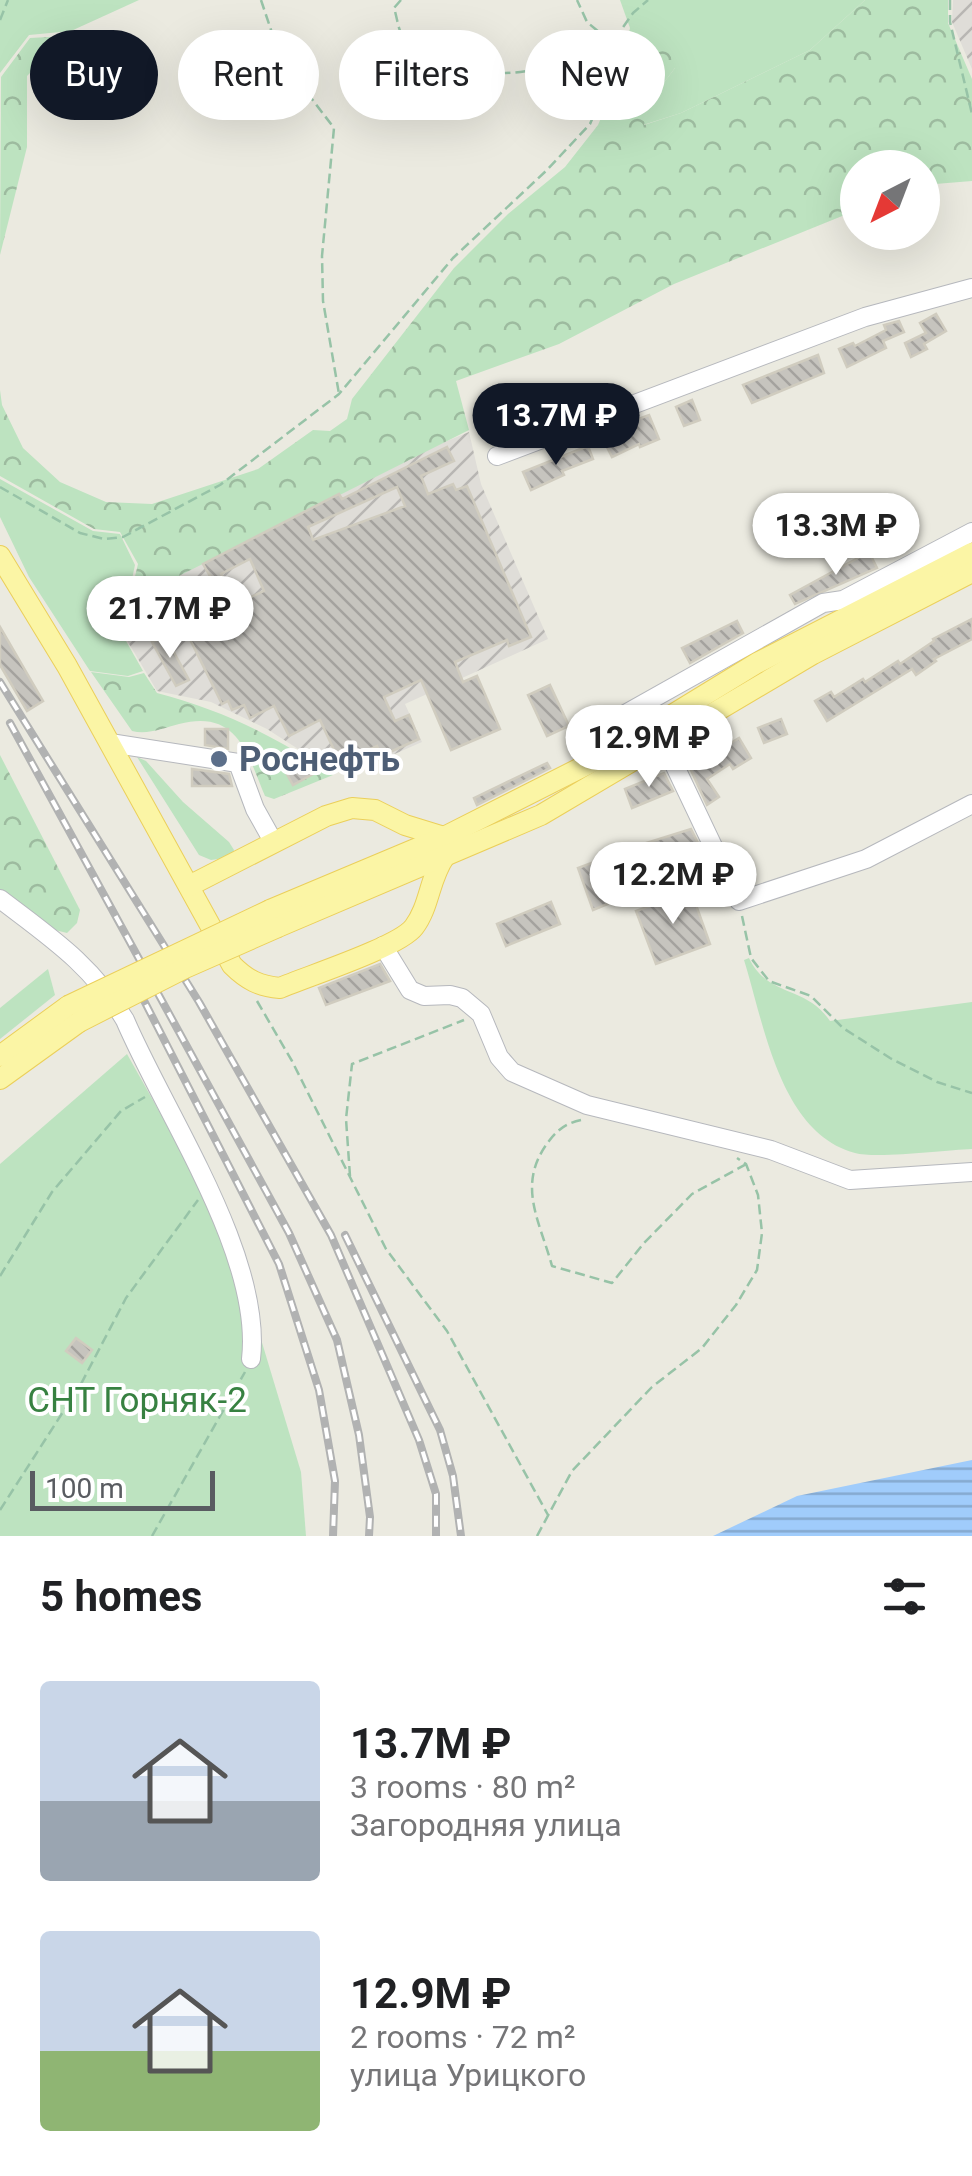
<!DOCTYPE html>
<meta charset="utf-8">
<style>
:root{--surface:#fff;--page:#f6f6f6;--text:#202124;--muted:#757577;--accent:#111827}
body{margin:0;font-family:Roboto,sans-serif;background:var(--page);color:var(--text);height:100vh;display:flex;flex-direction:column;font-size:38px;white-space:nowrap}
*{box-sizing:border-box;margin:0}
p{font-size:32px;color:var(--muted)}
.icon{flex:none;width:55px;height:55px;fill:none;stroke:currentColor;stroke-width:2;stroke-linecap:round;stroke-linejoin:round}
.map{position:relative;height:1536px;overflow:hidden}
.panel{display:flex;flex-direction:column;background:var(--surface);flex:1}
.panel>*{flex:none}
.banner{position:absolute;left:30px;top:30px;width:912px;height:90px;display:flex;gap:20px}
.needle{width:65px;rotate:222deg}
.fabs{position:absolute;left:840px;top:150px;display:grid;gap:20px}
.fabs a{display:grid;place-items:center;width:100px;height:100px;border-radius:50%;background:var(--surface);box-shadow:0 10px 40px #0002;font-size:50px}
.scale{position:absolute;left:30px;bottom:25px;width:185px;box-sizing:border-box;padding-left:10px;border:5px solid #595c61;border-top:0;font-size:28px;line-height:35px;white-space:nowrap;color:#595c61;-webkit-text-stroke:8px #fff;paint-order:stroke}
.price{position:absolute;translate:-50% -85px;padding:0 22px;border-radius:35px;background:#fff;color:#222;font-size:32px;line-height:65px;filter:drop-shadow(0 2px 5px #0008)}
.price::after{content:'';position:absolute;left:50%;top:60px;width:30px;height:22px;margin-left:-15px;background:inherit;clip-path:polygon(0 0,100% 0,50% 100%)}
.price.selected{background:var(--accent);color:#fff}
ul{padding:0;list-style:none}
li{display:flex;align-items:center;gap:30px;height:250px;padding:0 40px}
li span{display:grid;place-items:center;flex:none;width:280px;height:200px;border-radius:10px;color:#555}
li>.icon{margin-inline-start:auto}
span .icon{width:120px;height:120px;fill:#fffc;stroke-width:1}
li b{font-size:42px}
h2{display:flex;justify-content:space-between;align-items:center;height:120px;padding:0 40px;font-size:42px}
.pill{padding:0 35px;border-radius:45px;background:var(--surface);box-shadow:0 10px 40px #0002;font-size:35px;line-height:90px}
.pill.selected{background:var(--accent);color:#fff}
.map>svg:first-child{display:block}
</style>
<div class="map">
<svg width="972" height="1536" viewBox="0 0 972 1536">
<defs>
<pattern id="industrial-furrows" width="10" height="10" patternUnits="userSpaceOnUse" patternTransform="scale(2.5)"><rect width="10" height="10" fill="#dfddd8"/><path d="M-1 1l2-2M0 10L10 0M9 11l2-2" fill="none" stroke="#b8b6b3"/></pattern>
<pattern id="forest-crowns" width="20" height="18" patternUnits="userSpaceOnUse" patternTransform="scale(2.5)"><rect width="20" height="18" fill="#bde3c0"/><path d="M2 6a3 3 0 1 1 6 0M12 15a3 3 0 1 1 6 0" fill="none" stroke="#9dbb9f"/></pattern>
<pattern id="water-rules" width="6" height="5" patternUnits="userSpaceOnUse" patternTransform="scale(2.5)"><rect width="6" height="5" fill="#a0ccfb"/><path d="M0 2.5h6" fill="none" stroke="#85a9cf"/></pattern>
<pattern id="building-back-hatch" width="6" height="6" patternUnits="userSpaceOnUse" patternTransform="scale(2.5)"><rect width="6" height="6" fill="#c6c4be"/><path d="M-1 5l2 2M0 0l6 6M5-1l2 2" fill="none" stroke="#a4a29e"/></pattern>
</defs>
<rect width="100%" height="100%" fill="#ebeae0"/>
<!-- industrial -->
<g fill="url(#industrial-furrows)">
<polygon points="953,0 972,0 972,69 952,22"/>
<polygon points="469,432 481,484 548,639 405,704 422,742 381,760 334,772 267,729 211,702 157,691 128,642 125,622 128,607 181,571 200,542"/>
</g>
<!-- green -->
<g fill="#bde3c0">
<polygon points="0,0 139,0 71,31 29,35 0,73"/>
<polygon points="620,0 865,0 810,50 681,113 643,125 650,101 675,68 642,47 619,75 630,28"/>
<polygon points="0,479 93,531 120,534 135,565 123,621 126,641 143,671 128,676 90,671 29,577 0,517"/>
<polygon points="137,757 146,761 183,802 229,842 234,850 232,857 211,860 199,855"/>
<path d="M749,958c19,40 57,27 81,63l142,-19v147c-26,1 -96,10 -117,4 -75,-20 -91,-129 -111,-193z"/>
<polygon points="48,969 55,995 0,1039 0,1008"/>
<polygon points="127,1054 199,1182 254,1316 301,1472 306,1536 0,1536 0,1164"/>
</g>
<!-- forest -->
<g fill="url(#forest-crowns)">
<polygon points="865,0 948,0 948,23 972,79 972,181 923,185 922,168 858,168 857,210 674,284 559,344 456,381 469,430 129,601 138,564 120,532 94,529 0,476 0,390 2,405 23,448 60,482 106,502 152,504 258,469 313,430 330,431 347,419 352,399 454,268 508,214 565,167 598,125 619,75 642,47 669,25 675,68 650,101 644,125 681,113 810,50"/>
<polygon points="67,36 27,76 27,147 0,255 1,77 30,38"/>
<path d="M91,672l38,5 15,-4 13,20c68,18 117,43 176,82l-59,24 -9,-3c-18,-42 -27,-87 -86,-72 -15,4 -31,11 -47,7z"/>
<polygon points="0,755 80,910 77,923 67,933 51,929 0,892"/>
</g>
<!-- water -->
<polygon fill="url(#water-rules)" points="972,1460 972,1536 713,1536 797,1496"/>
<!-- building -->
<g fill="url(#building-back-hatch)" stroke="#d0ccbf" stroke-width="2.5" fill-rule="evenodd">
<polygon points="936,314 946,331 924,344 927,349 911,357 905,343 926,333 920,323"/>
<polygon points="899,321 904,332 883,341 886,348 847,367 839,349 853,343 855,346 886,330 884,325"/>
<polygon points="818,355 824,373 752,403 743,385"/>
<polygon points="692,400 700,420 684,426 676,407"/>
<polygon points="649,415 659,439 640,447 639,444 612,457 604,441 632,427 630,422"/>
<polygon points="588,446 593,459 562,471 564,475 531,490 523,472"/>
<path d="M447,447l7,14 -33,15 7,18 25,-10 3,6 11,-4 64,151 -22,9 -2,-6 -52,22 8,20 14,-6 23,53 -49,21 -30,-70 -37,17 11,24 14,-6 10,24 -38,17 -4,-10 -40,19 -7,-13 4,-2 -14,-30 -31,16 -15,-30 -24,12 -6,-13 -12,5 -4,-9 -6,3 -38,-77 42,-20 -9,-20 -72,41 -5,-10 12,-7 -2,-4 28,-16 -3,-5 10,-6 5,8 20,-12 -7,-12 136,-70 3,5zM397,487l8,19 -92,34 -5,-13zM250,559l14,32 -26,12 -17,-29z"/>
<polygon points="869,552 877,568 795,604 790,595"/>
<polygon points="972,619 972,639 934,659 936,661 916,675 912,669 827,721 815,701 831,692 834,697 863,679 865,682 898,661 900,664 934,641 933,639"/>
<polygon points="737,621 743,633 690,663 682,648"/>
<polygon points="0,627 43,701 27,711 0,665"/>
<polygon points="165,636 189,680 176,686 152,642"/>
<polygon points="550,685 569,726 547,736 528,695"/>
<polygon points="781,719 787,734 764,743 758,728"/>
<polygon points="205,729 228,729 228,749 205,745"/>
<polygon points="739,738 751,758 733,769 730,764 707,779 719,797 707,805 690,768"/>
<polygon points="304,756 313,774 293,785 283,767"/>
<polygon points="547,763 550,768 477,805 474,798"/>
<polygon points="192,769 229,774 232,786 192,786"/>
<polygon points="664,773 673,791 632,808 625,789"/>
<polygon points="691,829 702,851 653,867 646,843"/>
<polygon points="626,850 634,871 603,883 610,903 593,910 578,868"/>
<polygon points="691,891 710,944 656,964 636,911"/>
<polygon points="551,902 560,924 506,946 497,924"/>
<polygon points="380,964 390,981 326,1005 319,988"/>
<polygon points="76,1338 92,1350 82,1363 66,1351"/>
</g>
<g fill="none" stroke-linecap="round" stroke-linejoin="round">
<defs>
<g id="minor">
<polyline points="497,456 865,317 972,288"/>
<polyline points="595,731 823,603 843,600 972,532"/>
<polyline points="663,741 739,901 866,859 972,804"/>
<polyline points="110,743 238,763 255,809 274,843"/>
<path d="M0,899c51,39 91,65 125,121 40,94 138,236 126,339"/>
<polyline points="383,946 410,990 424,996 450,995 462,998 481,1014 499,1057 512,1072 587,1105 771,1150 850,1180 972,1172"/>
</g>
<g id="major">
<path d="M0,556l67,110 165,299c15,15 27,21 48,23 28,-12 119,-41 134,-61 16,-21 15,-49 31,-71"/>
<polyline points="189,886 326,816 352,808 375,810 405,825 444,837"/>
<polyline points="270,910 444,837 610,753 757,663 972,553"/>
<polyline points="278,927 541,815 813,654 972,572"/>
<polyline points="0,1056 68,1006"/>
<polyline points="0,1079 79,1022"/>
</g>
</defs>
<!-- minor casing -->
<use href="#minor" stroke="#b6b8bd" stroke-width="20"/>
<!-- major casing -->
<use href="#major" stroke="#ebcf5a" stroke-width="22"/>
<!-- path -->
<g stroke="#97c3a7" stroke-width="2.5" stroke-dasharray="10 5" stroke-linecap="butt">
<polyline points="261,0 280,57 334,128 322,256 323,301 339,394"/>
<path d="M401,0l-7,8c3,9 4,21 9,30 10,18 25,23 44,28 59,17 110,2 165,-23l-25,-21 -10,-22"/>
<polyline points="950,0 950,22 972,114"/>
<polyline points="0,20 8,0"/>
<polyline points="0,487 80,533 104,539 123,537 220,485 339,394 453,258 547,170 590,124 611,75 612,43 633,13 648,0"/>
<polyline points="742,916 751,958 769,981 811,996 843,1028 890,1058 937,1082 972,1093"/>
<polyline points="257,1001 292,1061 386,1249 447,1331 548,1515"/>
<path d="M581,1120c-14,3 -23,9 -32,21 -33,43 -10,78 3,125l60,17 32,-40 48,-49 58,-32"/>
<polyline points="350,1176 346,1119 352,1064 464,1020"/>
<polyline points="0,1276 52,1192 121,1111 145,1097"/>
<polyline points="0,1510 81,1384 126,1298 198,1200"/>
<polyline points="152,1536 245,1372"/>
<polyline points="537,1536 572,1471 652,1387 702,1348 736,1305 757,1270 762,1233 758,1195 746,1164 737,1158"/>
</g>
<!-- minor -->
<use href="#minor" stroke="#fff" stroke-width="18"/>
<!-- major -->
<use href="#major" stroke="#fbf5a5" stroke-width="20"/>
<defs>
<g id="rail">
<polyline points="0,682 199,1002 331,1235 419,1440 436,1494 436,1536"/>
<polyline points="10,723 289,1233 337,1340 359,1435 370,1517 369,1536"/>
<polyline points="136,985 279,1264 319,1390 335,1481 333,1536"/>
<polyline points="345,1235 440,1430 453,1476 461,1536"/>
</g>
</defs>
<!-- rail casing -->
<use href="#rail" stroke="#b1b2b2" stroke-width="8"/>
<!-- rail -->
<use href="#rail" stroke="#fff" stroke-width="4" stroke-dasharray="11" stroke-linecap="butt"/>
<defs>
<g id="major-bridge">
<polyline points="68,1006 270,910"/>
<polyline points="79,1022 185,968 278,927"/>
</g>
</defs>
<!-- major-bridge casing -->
<use href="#major-bridge" stroke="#ebcf5a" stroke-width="22" stroke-linecap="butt"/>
<!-- major-bridge -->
<use href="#major-bridge" stroke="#fbf5a5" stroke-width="20"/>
</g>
<!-- markers -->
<circle fill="#5c6f8a" stroke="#fff" stroke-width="4" cx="219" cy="759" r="10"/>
<g text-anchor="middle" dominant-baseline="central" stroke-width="8" stroke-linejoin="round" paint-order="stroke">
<!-- service labels -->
<g font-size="35" font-weight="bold" fill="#4e5e75" stroke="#fff" text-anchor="start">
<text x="239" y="759">Роснефть</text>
</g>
<!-- park labels -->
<g font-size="35" fill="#378141" stroke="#fff">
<text x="137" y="1400">СНТ Горняк-2</text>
</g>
</g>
</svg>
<div class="fabs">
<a><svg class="needle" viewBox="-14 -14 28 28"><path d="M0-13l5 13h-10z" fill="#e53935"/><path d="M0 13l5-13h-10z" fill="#757577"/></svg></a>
</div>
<div class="scale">100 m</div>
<b class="price selected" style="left:556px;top:468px">13.7M ₽</b>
<b class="price" style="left:836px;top:578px">13.3M ₽</b>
<b class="price" style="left:170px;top:661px">21.7M ₽</b>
<b class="price" style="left:649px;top:790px">12.9M ₽</b>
<b class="price" style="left:673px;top:927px">12.2M ₽</b>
<div class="banner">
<a class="pill selected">Buy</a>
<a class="pill">Rent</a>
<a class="pill">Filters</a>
<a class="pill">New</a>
</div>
</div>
<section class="panel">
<h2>5 homes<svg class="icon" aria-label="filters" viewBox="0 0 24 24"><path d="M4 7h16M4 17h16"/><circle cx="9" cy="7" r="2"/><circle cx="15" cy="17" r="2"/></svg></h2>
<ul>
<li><span style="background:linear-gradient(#c9d6e8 60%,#9aa5b1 0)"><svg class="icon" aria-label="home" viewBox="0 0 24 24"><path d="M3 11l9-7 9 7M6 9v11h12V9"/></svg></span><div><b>13.7M ₽</b><p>3 rooms · 80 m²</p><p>Загородняя улица</p></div></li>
<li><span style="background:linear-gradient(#c9d6e8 60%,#8fb573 0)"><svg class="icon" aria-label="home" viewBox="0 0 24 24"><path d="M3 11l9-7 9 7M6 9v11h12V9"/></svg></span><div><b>12.9M ₽</b><p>2 rooms · 72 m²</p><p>улица Урицкого</p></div></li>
</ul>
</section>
